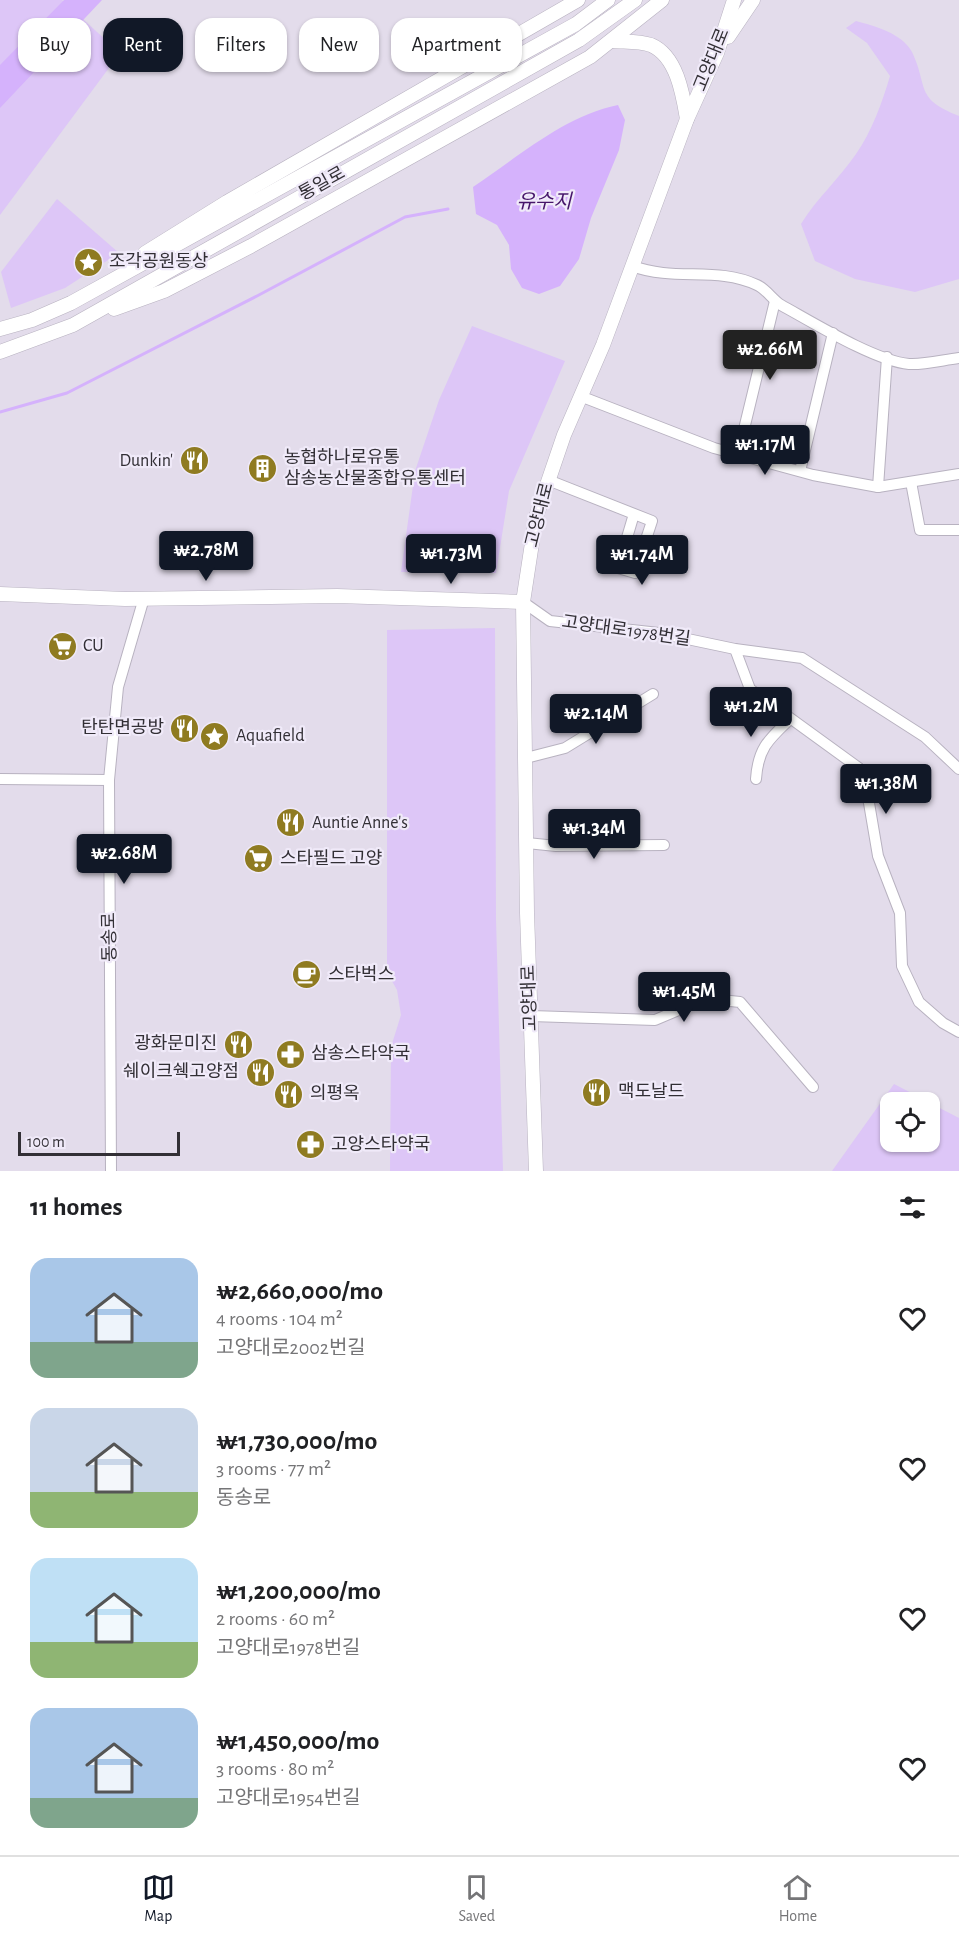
<!DOCTYPE html>
<meta charset="utf-8">
<style>
:root{--surface:#fff;--page:#f6f6f6;--text:#202124;--muted:#757577;--line:#e0e0e0;--accent:#111827}
body{margin:0;font-family:"Alegreya Sans","Noto Sans KR",sans-serif;background:var(--page);color:var(--text);height:100vh;display:flex;flex-direction:column;font-size:22px;white-space:nowrap}
*{box-sizing:border-box;margin:0}
p{font-size:20px;color:var(--muted)}
.icon{flex:none;width:33px;height:33px;fill:none;stroke:currentColor;stroke-width:2;stroke-linecap:round;stroke-linejoin:round}
.map{position:relative;height:1171px;overflow:hidden}
.panel{display:flex;flex-direction:column;background:var(--surface);flex:1}
.panel>*{flex:none}
.hud{position:absolute;left:18px;top:18px;width:600px;height:54px;display:flex;gap:12px}
.buttons{position:absolute;left:880px;top:1092px;display:grid;gap:12px}
.buttons a{display:grid;place-items:center;width:60px;height:60px;border-radius:12px;background:var(--surface);box-shadow:0 2px 4px #0004;font-size:30px}
.scale{position:absolute;left:18px;bottom:15px;width:162px;box-sizing:border-box;padding-left:6px;border:3px solid #322f35;border-top:0;font-size:16px;line-height:21px;white-space:nowrap;color:#322f35;-webkit-text-stroke:4px #f0eaf9;paint-order:stroke}
.price{position:absolute;translate:-50% -51px;padding:0 14px;border-radius:6px;background:var(--accent);color:#fff;font-size:20px;line-height:39px;filter:drop-shadow(0 2px 3px #0008)}
.price::after{content:'';position:absolute;left:50%;top:36px;width:18px;height:14px;margin-left:-9px;background:inherit;clip-path:polygon(0 0,100% 0,50% 100%)}
.price.on{background:#222;color:#fff}
ul{padding:0;list-style:none}
li{display:flex;align-items:center;gap:18px;height:150px;padding:0 30px}
li span{display:grid;place-items:center;flex:none;width:168px;height:120px;border-radius:18px;color:#555}
li>.icon{margin-inline-start:auto}
span .icon{width:72px;height:72px;fill:#fffc;stroke-width:1}
li b{font-size:26px}
h2{display:flex;justify-content:space-between;align-items:center;height:72px;padding:0 30px;font-size:26px}
.chip{padding:0 21px;border-radius:18px;background:var(--surface);box-shadow:0 2px 4px #0004;font-size:21px;line-height:54px}
.chip.on{background:var(--accent);color:#fff}
.menu{display:flex;justify-content:space-around;align-items:center;height:84px;border-top:2px solid var(--line);background:var(--surface);font-size:16px;color:var(--muted)}
.menu a{display:grid;justify-items:center;gap:3px}
.menu .on{color:var(--accent)}
.map>svg:first-child{display:block}
</style>
<div class="map">
<svg width="959" height="1171" viewBox="0 0 959 1171">
<rect width="100%" height="100%" fill="#e3dceb"/>
<!-- green -->
<g fill="#ddc6f7">
<polygon points="0,0 62,0 120,53 0,215"/>
<path d="M856,21c18,5 46,12 56,31 17,36 2,46 47,64v163l-44,13 -60,-13 -40,-18 -14,-37c16,-26 38,-45 55,-70 16,-23 26,-51 34,-78l-23,-33 -21,-15z"/>
<polygon points="57,199 119,253 65,288 11,308 1,272"/>
<polygon points="472,326 565,361 509,491 496,573 401,572 415,471 439,400"/>
<polygon points="495,628 496,919 503,1171 390,1171 391,1047 401,1015 397,990 387,972 387,630"/>
<polygon points="894,1084 929,1102 891,1102 891,1142 930,1142 930,1103 959,1118 959,1171 832,1171"/>
</g>
<!-- water -->
<g fill="#d5b2fc">
<polygon points="64,0 102,0 0,108 0,65"/>
<path d="M618,105l7,15 -6,30 -28,68 -12,41 -19,27 -21,8 -17,-6 -11,-19 -2,-24 -12,-20 -21,-11 -3,-27c45,-30 91,-71 145,-82z"/>
</g>
<g fill="none" stroke-linecap="round" stroke-linejoin="round">
<!-- stream -->
<polyline stroke="#d5b2fc" stroke-width="3" points="0,412 67,393 257,296 405,217 448,209"/>
<defs>
<g id="minor">
<path d="M632,266c44,16 84,0 125,19 9,4 15,14 24,20 31,17 94,56 128,59 15,1 34,-4 50,-6"/>
<polyline points="580,396 714,448 813,475 878,487 959,474"/>
<polyline points="738,454 775,301"/>
<polyline points="800,471 833,333"/>
<polyline points="548,480 652,521 635,573 618,568 634,514"/>
<polyline points="911,482 920,530 959,530"/>
<polyline points="878,487 887,357"/>
<polyline points="523,602 550,621 659,633 735,649 802,658 925,737 959,769"/>
<polyline points="735,649 750,689 859,768 869,803 878,856 900,913 902,966 919,1002 943,1023 959,1032"/>
<polyline points="526,758 565,748 653,694"/>
<polyline points="0,779 109,780"/>
<path d="M756,779c2,-31 13,-40 34,-60"/>
<polyline points="527,843 556,846 664,845"/>
<polyline points="531,1016 655,1020 695,1003 721,1000 740,1002 813,1087"/>
<polyline points="111,1171 109,780 118,687 144,598"/>
</g>
<g id="major">
<polyline points="728,37 753,0"/>
<path d="M613,41c12,1 26,0 38,4 26,11 32,50 36,74"/>
<polyline points="145,253 227,202 578,0"/>
<polyline points="114,309 164,291 251,246 590,57 662,0"/>
<polyline points="0,329 32,320 71,303 576,24 608,0"/>
<polyline points="0,352 73,325 579,40 635,0"/>
<polyline points="0,594 125,599 337,596 523,602"/>
<polyline points="536,1171 527,913 523,602 536,517 564,435 603,345 687,119 717,53 734,0"/>
</g>
</defs>
<!-- minor casing -->
<use href="#minor" stroke="#b8b2c0" stroke-width="12"/>
<!-- major casing -->
<use href="#major" stroke="#b8b2c0" stroke-width="15"/>
<!-- minor -->
<use href="#minor" stroke="#fff" stroke-width="10"/>
<!-- major -->
<use href="#major" stroke="#fff" stroke-width="14"/>
</g>
<!-- icons -->
<defs>
<symbol id="sight-disc" viewBox="-11 -11 22 22"><circle r="9.5" fill="#8f7b21" stroke="#f0eaf9"/><path d="M0-6L1.8-2.2L6-1.7L2.9 1.2L3.7 5.4L0 3.3L-3.7 5.4L-2.9 1.2L-6-1.7L-1.8-2.2Z" fill="#fff"/></symbol>
<symbol id="restaurant-disc" viewBox="-11 -11 22 22"><circle r="9.5" fill="#8f7b21" stroke="#f0eaf9"/><path d="M-5-6h1v4h1v-4h1v4h1v-4h1v5L-1.5 .5V6h-2V.5L-5-1ZM5-6V6H3V1.5H1.5Q1.5-4 5-6Z" fill="#fff"/></symbol>
<symbol id="building-disc" viewBox="-11 -11 22 22"><circle r="9.5" fill="#8f7b21" stroke="#f0eaf9"/><path d="M-4-6H4V6H1V3H-1V6H-4ZM-2.5-4.3h1.7v1.8h-1.7ZM.8-4.3h1.7v1.8H.8ZM-2.5-1h1.7V.8h-1.7ZM.8-1h1.7V.8H.8Z" fill="#fff"/></symbol>
<symbol id="supermarket-disc" viewBox="-11 -11 22 22"><circle r="9.5" fill="#8f7b21" stroke="#f0eaf9"/><path d="M-6-5.5h2.5l.6 2H6L4.5 2H-2.5L-4.4-4H-6ZM-1.5 3.2a1.3 1.3 0 1 0 .1 0ZM3 3.2a1.3 1.3 0 1 0 .1 0Z" fill="#fff"/></symbol>
<symbol id="cafe-disc" viewBox="-11 -11 22 22"><circle r="9.5" fill="#8f7b21" stroke="#f0eaf9"/><path d="M-5.5-4.5H6V0H3Q3 3.5 0 3.5H-2.5Q-5.5 3.5-5.5 0ZM3-3.2v2h1.7v-2ZM-6 4.5H4V6H-6Z" fill="#fff"/></symbol>
<symbol id="pharmacy-disc" viewBox="-11 -11 22 22"><circle r="9.5" fill="#8f7b21" stroke="#f0eaf9"/><path d="M-2-6h4v4h4v4h-4v4h-4v-4h-4v-4h4Z" fill="#fff"/></symbol>
</defs>
<g fill-rule="evenodd">
<use href="#sight-disc" x="72" y="246" width="33" height="33"/>
<use href="#restaurant-disc" x="178" y="444" width="33" height="33"/>
<use href="#building-disc" x="246" y="452" width="33" height="33"/>
<use href="#supermarket-disc" x="46" y="630" width="33" height="33"/>
<use href="#restaurant-disc" x="168" y="712" width="33" height="33"/>
<use href="#sight-disc" x="198" y="720" width="33" height="33"/>
<use href="#restaurant-disc" x="274" y="806" width="33" height="33"/>
<use href="#supermarket-disc" x="242" y="842" width="33" height="33"/>
<use href="#cafe-disc" x="290" y="958" width="33" height="33"/>
<use href="#restaurant-disc" x="222" y="1028" width="33" height="33"/>
<use href="#pharmacy-disc" x="274" y="1038" width="33" height="33"/>
<use href="#restaurant-disc" x="244" y="1056" width="33" height="33"/>
<use href="#restaurant-disc" x="580" y="1076" width="33" height="33"/>
<use href="#restaurant-disc" x="272" y="1078" width="33" height="33"/>
<use href="#pharmacy-disc" x="294" y="1128" width="33" height="33"/>
</g>
<g text-anchor="middle" dominant-baseline="central" stroke-width="4.5" stroke-linejoin="round" paint-order="stroke">
<!-- street labels -->
<g font-size="18" fill="#322f35" stroke="#f0eaf9">
<text transform="translate(712 60) rotate(-68)">고양대로</text>
<text transform="translate(322 184) rotate(-29)">통일로</text>
<text transform="translate(540 515) rotate(-76)">고양대로</text>
<text transform="translate(626 631) rotate(8)">고양대로1978번길</text>
<text transform="translate(110 937) rotate(-91)">동송로</text>
<text transform="translate(530 998) rotate(-92)">고양대로</text>
</g>
<!-- poi labels -->
<g font-size="18" fill="#322f35" stroke="#f0eaf9" text-anchor="start">
<text x="109" y="262">조각공원동상</text>
<text x="284" y="458">농협하나로유통<tspan x="284" dy="21">삼송농산물종합유통센터</tspan></text>
<text x="173" y="461" text-anchor="end">Dunkin'</text>
<text x="83" y="646">CU</text>
<text x="164" y="728" text-anchor="end">탄탄면공방</text>
<text x="236" y="736">Aquafield</text>
<text x="312" y="823">Auntie Anne's</text>
<text x="280" y="859">스타필드 고양</text>
<text x="328" y="975">스타벅스</text>
<text x="217" y="1044" text-anchor="end">광화문미진</text>
<text x="311" y="1054">삼송스타약국</text>
<text x="239" y="1072" text-anchor="end">쉐이크쉑고양점</text>
<text x="618" y="1092">맥도날드</text>
<text x="310" y="1094">의평옥</text>
<text x="331" y="1145">고양스타약국</text>
</g>
<!-- water labels -->
<g font-size="20" font-style="italic" fill="#46166a" stroke="#f0eaf9">
<text x="544" y="202">유수지</text>
</g>
</g>
</svg>
<div class="buttons">
<a><svg class="icon" aria-label="locate" viewBox="0 0 24 24"><circle cx="12" cy="12" r="6"/><path d="M12 2v4M12 18v4M2 12h4M18 12h4"/></svg></a>
</div>
<div class="scale">100 m</div>
<b class="price on" style="left:770px;top:381px">₩2.66M</b>
<b class="price" style="left:765px;top:476px">₩1.17M</b>
<b class="price" style="left:206px;top:582px">₩2.78M</b>
<b class="price" style="left:451px;top:585px">₩1.73M</b>
<b class="price" style="left:642px;top:586px">₩1.74M</b>
<b class="price" style="left:751px;top:738px">₩1.2M</b>
<b class="price" style="left:596px;top:745px">₩2.14M</b>
<b class="price" style="left:886px;top:815px">₩1.38M</b>
<b class="price" style="left:594px;top:860px">₩1.34M</b>
<b class="price" style="left:124px;top:885px">₩2.68M</b>
<b class="price" style="left:684px;top:1023px">₩1.45M</b>
<div class="hud">
<a class="chip">Buy</a>
<a class="chip on">Rent</a>
<a class="chip">Filters</a>
<a class="chip">New</a>
<a class="chip">Apartment</a>
</div>
</div>
<section class="panel">
<h2>11 homes<svg class="icon" aria-label="filters" viewBox="0 0 24 24"><path d="M4 7h16M4 17h16"/><circle cx="9" cy="7" r="2"/><circle cx="15" cy="17" r="2"/></svg></h2>
<ul>
<li><span style="background:linear-gradient(#a9c7e8 70%,#7fa58c 0)"><svg class="icon" aria-label="home" viewBox="0 0 24 24"><path d="M3 11l9-7 9 7M6 9v11h12V9"/></svg></span><div><b>₩2,660,000/mo</b><p>4 rooms · 104 m²</p><p>고양대로2002번길</p></div><svg class="icon" aria-label="heart" viewBox="0 0 24 24"><path d="M12 20l-8-8c-3-5 5-10 8-4 3-6 11-1 8 4z"/></svg></li>
<li><span style="background:linear-gradient(#c9d6e8 70%,#8fb573 0)"><svg class="icon" aria-label="home" viewBox="0 0 24 24"><path d="M3 11l9-7 9 7M6 9v11h12V9"/></svg></span><div><b>₩1,730,000/mo</b><p>3 rooms · 77 m²</p><p>동송로</p></div><svg class="icon" aria-label="heart" viewBox="0 0 24 24"><path d="M12 20l-8-8c-3-5 5-10 8-4 3-6 11-1 8 4z"/></svg></li>
<li><span style="background:linear-gradient(#bfe0f5 70%,#8fb573 0)"><svg class="icon" aria-label="home" viewBox="0 0 24 24"><path d="M3 11l9-7 9 7M6 9v11h12V9"/></svg></span><div><b>₩1,200,000/mo</b><p>2 rooms · 60 m²</p><p>고양대로1978번길</p></div><svg class="icon" aria-label="heart" viewBox="0 0 24 24"><path d="M12 20l-8-8c-3-5 5-10 8-4 3-6 11-1 8 4z"/></svg></li>
<li><span style="background:linear-gradient(#a9c7e8 75%,#7fa58c 0)"><svg class="icon" aria-label="home" viewBox="0 0 24 24"><path d="M3 11l9-7 9 7M6 9v11h12V9"/></svg></span><div><b>₩1,450,000/mo</b><p>3 rooms · 80 m²</p><p>고양대로1954번길</p></div><svg class="icon" aria-label="heart" viewBox="0 0 24 24"><path d="M12 20l-8-8c-3-5 5-10 8-4 3-6 11-1 8 4z"/></svg></li>
</ul>
</section>
<nav class="menu">
<a class="on"><svg class="icon" aria-label="map" viewBox="0 0 24 24"><path d="M3 6l6-2 6 2 6-2v14l-6 2-6-2-6 2zM9 4v14M15 6v14"/></svg>Map</a>
<a><svg class="icon" aria-label="saved" viewBox="0 0 24 24"><path d="M7 4h10v16l-5-4-5 4z"/></svg>Saved</a>
<a><svg class="icon" aria-label="home" viewBox="0 0 24 24"><path d="M3 11l9-7 9 7M6 9v11h12V9"/></svg>Home</a>
</nav>
